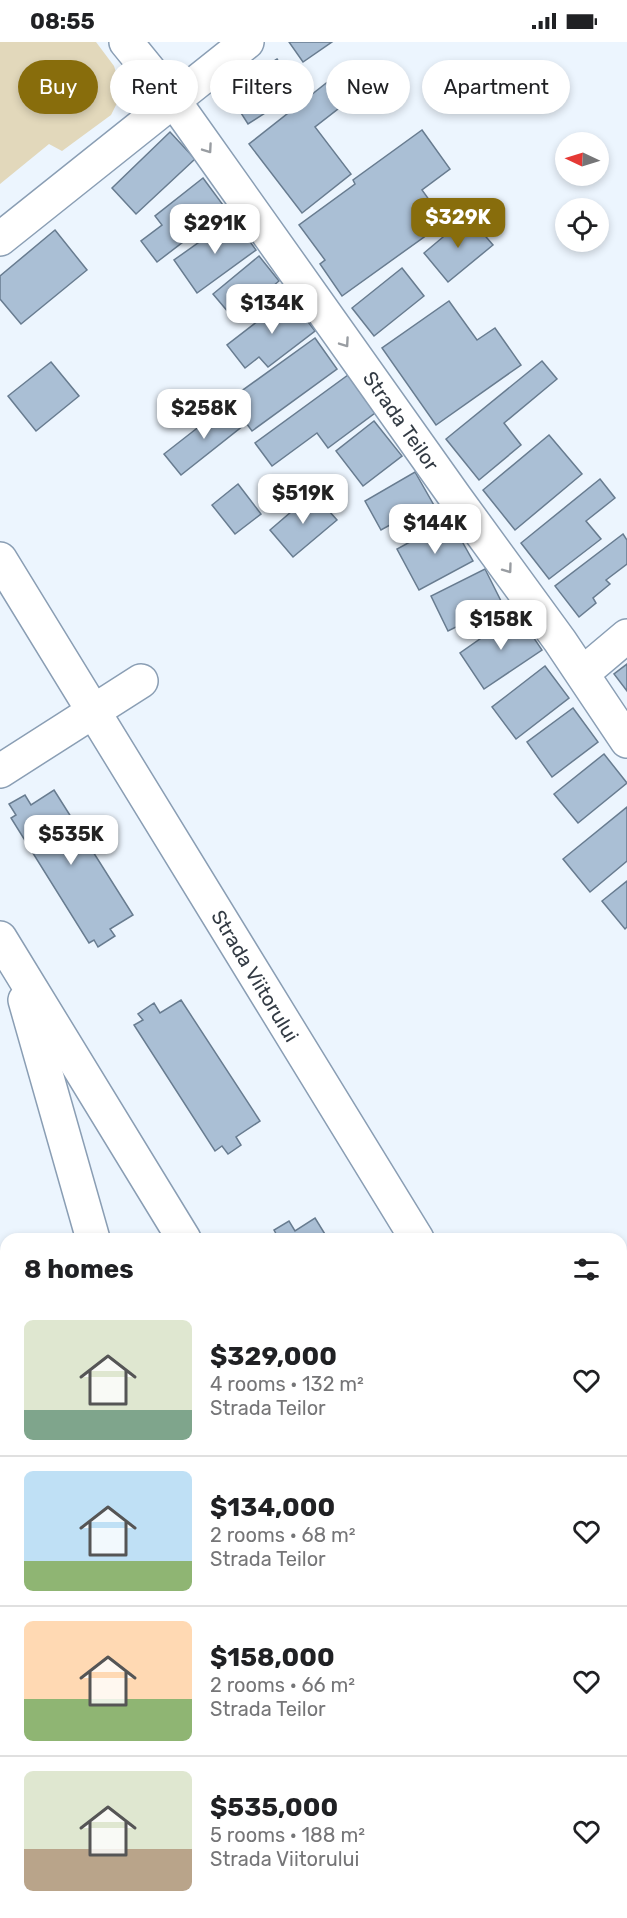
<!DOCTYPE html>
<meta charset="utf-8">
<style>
:root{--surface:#fff;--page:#f2f2f2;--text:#202124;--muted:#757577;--line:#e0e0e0;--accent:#886d0c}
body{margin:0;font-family:Rubik,sans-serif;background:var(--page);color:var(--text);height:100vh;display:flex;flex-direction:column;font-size:22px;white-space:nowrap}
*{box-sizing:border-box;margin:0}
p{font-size:20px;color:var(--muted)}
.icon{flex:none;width:33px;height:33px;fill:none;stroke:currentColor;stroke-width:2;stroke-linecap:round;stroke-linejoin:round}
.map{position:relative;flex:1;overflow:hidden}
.side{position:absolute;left:0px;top:1191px;width:627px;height:686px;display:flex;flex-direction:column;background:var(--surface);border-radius:18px 18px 0 0;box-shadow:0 3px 9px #0003}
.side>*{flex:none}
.top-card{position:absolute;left:18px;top:18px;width:591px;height:54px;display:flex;gap:12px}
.needle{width:39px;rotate:274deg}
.controls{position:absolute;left:555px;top:90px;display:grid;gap:12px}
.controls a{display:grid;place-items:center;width:54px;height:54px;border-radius:50%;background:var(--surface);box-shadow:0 3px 9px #0003;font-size:30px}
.price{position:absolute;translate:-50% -51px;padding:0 14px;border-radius:12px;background:#fff;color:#222;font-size:20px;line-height:39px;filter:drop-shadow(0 2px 3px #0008)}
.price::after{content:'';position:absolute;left:50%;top:36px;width:18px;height:14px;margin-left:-9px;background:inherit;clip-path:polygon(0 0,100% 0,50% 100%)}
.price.selected{background:var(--accent);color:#fff}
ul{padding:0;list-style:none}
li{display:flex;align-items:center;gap:18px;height:150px;padding:0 24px}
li+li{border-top:2px solid var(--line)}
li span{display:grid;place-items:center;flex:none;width:168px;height:120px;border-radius:9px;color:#555}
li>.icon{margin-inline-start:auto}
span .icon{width:72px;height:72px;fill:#fffc;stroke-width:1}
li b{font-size:26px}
h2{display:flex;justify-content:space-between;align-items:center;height:72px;padding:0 24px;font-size:26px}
.pill{padding:0 21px;border-radius:27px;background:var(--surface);box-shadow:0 3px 9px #0003;font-size:21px;line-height:54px}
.pill.selected{background:var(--accent);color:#fff}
.status{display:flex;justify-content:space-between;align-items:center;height:42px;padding:0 30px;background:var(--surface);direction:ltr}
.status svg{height:16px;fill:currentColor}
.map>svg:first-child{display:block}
</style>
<div class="status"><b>08:55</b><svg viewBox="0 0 49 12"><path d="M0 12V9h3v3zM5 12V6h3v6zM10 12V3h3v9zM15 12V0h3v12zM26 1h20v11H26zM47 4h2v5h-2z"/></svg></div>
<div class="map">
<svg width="627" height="1876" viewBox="0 0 627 1876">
<defs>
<pattern id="grass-dots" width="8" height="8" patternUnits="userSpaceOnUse" patternTransform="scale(1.5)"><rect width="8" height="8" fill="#e2d8bb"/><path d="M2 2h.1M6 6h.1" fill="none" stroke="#c2baa2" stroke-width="1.8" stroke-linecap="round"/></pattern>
<pattern id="water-ripples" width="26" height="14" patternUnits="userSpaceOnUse" patternTransform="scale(1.5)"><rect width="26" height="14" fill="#c2b797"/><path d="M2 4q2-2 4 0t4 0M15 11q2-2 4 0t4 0" fill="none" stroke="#9e967d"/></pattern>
</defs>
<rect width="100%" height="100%" fill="#ecf5fe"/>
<!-- grass -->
<polygon fill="url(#grass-dots)" points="0,1302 6,1321 6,1870 179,1870 181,1876 0,1876"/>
<!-- park -->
<polygon fill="#e2d8bb" points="0,0 96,0 114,24 120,43 118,59 111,73 62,109 49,102 0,142"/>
<!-- water -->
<g fill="url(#water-ripples)">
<polygon points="0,1548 6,1563 6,1794 0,1778"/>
<polygon points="35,1871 126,1871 129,1876 37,1876"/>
</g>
<!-- building -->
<g fill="#aabfd5" stroke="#687c90" stroke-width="1.5">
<polygon points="289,0 332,0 303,20"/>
<polygon points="277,17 298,50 248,82 227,49"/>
<polygon points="344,27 361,49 315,85 351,132 302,171 249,102"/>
<polygon points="422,88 450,127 422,148 445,180 342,254 320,222 325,218 299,183 355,142 353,138"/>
<polygon points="170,90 195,117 136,172 112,146"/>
<polygon points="203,136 226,167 157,220 141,199 162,183 155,174"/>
<polygon points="468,174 493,203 448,240 424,211"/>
<polygon points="233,176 256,208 197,251 174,218"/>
<polygon points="55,188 87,228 21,282 0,257 0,234"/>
<polygon points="259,214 279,239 234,277 213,252"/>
<polygon points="402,226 424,254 374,294 352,266"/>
<polygon points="289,255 315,289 268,325 259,315 245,326 227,303"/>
<polygon points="449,259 477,298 495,286 521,323 436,383 382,306"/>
<polygon points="315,296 337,327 252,389 229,358"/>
<polygon points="542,319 557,337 504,381 521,403 479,438 446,397"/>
<polygon points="51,320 79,354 36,389 8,354"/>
<polygon points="348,333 375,371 328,406 317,391 272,424 255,401"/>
<polygon points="228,362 244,383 181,433 164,412"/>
<polygon points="374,379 402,414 363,444 336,409"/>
<polygon points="549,393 582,432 515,488 483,448"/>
<polygon points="415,430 439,472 406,491 399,478 381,488 365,459"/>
<polygon points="600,437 615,456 586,479 601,497 549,537 521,501"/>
<polygon points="238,442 261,472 235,492 212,463"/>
<polygon points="313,451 337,478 293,515 270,488"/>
<polygon points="450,478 473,519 419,548 397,507"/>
<polygon points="623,492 627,498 627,522 606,538 610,542 593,556 596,561 579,575 555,544"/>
<polygon points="485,527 507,571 470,590 466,580 448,589 431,554"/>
<polygon points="517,571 542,608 484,647 460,611"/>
<polygon points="627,622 627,649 614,632"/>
<polygon points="545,624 569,656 516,697 492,665"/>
<polygon points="573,666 598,700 552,735 527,700"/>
<polygon points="604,712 627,741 578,781 554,752"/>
<polygon points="54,748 133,873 110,887 115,894 98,905 94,898 89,901 11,776 16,773 9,762 25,753 31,763"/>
<polygon points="627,765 627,819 590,850 563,817"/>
<polygon points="627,839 627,885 625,887 602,859"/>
<polygon points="181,958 260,1079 236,1095 241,1103 228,1112 222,1104 215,1109 134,983 143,978 138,972 154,961 160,971"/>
<polygon points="315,1176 328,1197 279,1197 274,1188 289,1179 295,1189"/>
<polygon points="621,1765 627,1776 627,1789 621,1792"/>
<polygon points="627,1838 627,1876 599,1876 596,1870 621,1870 621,1841"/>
<polygon points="415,1870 440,1870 442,1876 418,1876"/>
<polygon points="492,1870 517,1870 521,1876 495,1876"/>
<polygon points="547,1870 580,1870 583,1876 550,1876"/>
</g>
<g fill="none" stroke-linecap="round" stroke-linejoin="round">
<defs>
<g id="minor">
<polyline points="126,0 174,59 455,455 560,599 627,699"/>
<polyline points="0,197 247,0"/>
<polyline points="0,517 417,1197"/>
<polyline points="583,631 627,594"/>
<polyline points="0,729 141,639"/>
<polyline points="0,896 184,1197"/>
<polyline points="25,958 93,1197"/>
<polyline points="0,1232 6,1251"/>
<polyline points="215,1870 217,1876"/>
</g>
</defs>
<!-- minor casing -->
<use href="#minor" stroke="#8a9eb4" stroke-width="36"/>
<!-- minor -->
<use href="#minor" stroke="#fff" stroke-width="33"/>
</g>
<!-- one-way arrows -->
<defs><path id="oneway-chevron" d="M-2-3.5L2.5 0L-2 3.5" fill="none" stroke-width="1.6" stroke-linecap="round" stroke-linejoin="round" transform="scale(1.5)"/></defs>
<g stroke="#999da2">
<use href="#oneway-chevron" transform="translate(208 107) rotate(55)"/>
<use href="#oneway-chevron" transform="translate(345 301) rotate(55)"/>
<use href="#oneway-chevron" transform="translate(508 527) rotate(54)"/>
</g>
<g text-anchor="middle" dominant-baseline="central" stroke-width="4.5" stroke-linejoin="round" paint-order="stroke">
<!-- street labels -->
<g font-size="20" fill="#333b44" stroke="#fff">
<text transform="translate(401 379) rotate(55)">Strada Teilor</text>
<text transform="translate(255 934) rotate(59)">Strada Viitorului</text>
</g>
</g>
</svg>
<div class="controls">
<a><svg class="needle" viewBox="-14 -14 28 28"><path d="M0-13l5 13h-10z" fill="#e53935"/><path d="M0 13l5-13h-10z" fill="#757577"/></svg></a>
<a><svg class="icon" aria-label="locate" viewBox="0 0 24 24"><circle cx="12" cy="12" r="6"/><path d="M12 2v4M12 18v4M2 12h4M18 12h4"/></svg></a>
</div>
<b class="price selected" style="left:458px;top:207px">$329K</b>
<b class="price" style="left:215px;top:213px">$291K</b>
<b class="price" style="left:272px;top:293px">$134K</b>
<b class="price" style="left:204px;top:398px">$258K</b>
<b class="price" style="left:303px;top:483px">$519K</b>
<b class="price" style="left:435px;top:513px">$144K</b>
<b class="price" style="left:501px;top:609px">$158K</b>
<b class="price" style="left:71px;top:824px">$535K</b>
<div class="top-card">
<a class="pill selected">Buy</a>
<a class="pill">Rent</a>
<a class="pill">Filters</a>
<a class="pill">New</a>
<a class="pill">Apartment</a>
</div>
<section class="side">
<h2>8 homes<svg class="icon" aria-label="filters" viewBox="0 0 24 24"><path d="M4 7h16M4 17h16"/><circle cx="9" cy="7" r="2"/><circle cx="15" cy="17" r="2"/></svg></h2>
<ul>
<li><span style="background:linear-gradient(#dfe7d0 75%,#7fa58c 0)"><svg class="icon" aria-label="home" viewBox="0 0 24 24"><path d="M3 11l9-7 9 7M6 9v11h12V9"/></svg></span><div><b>$329,000</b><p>4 rooms · 132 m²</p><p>Strada Teilor</p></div><svg class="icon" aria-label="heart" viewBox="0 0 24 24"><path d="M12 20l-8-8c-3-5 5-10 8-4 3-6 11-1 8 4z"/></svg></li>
<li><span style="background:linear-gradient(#bfe0f5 75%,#8fb573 0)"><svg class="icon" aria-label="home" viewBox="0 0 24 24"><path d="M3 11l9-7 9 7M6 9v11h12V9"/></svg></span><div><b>$134,000</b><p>2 rooms · 68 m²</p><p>Strada Teilor</p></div><svg class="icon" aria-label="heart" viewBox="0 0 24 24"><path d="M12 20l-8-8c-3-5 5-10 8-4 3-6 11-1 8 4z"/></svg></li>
<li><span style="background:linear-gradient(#ffd9b3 65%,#8fb573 0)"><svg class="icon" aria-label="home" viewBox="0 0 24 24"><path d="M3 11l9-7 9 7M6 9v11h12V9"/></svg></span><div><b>$158,000</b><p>2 rooms · 66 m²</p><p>Strada Teilor</p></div><svg class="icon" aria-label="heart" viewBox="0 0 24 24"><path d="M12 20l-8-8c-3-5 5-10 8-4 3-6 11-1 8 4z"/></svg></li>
<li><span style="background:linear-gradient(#dfe7d0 65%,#b9a48a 0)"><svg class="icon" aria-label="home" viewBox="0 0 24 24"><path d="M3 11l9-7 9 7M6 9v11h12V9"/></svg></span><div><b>$535,000</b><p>5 rooms · 188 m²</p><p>Strada Viitorului</p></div><svg class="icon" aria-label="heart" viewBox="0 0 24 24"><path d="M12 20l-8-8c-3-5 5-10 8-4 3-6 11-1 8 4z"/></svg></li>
</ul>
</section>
</div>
